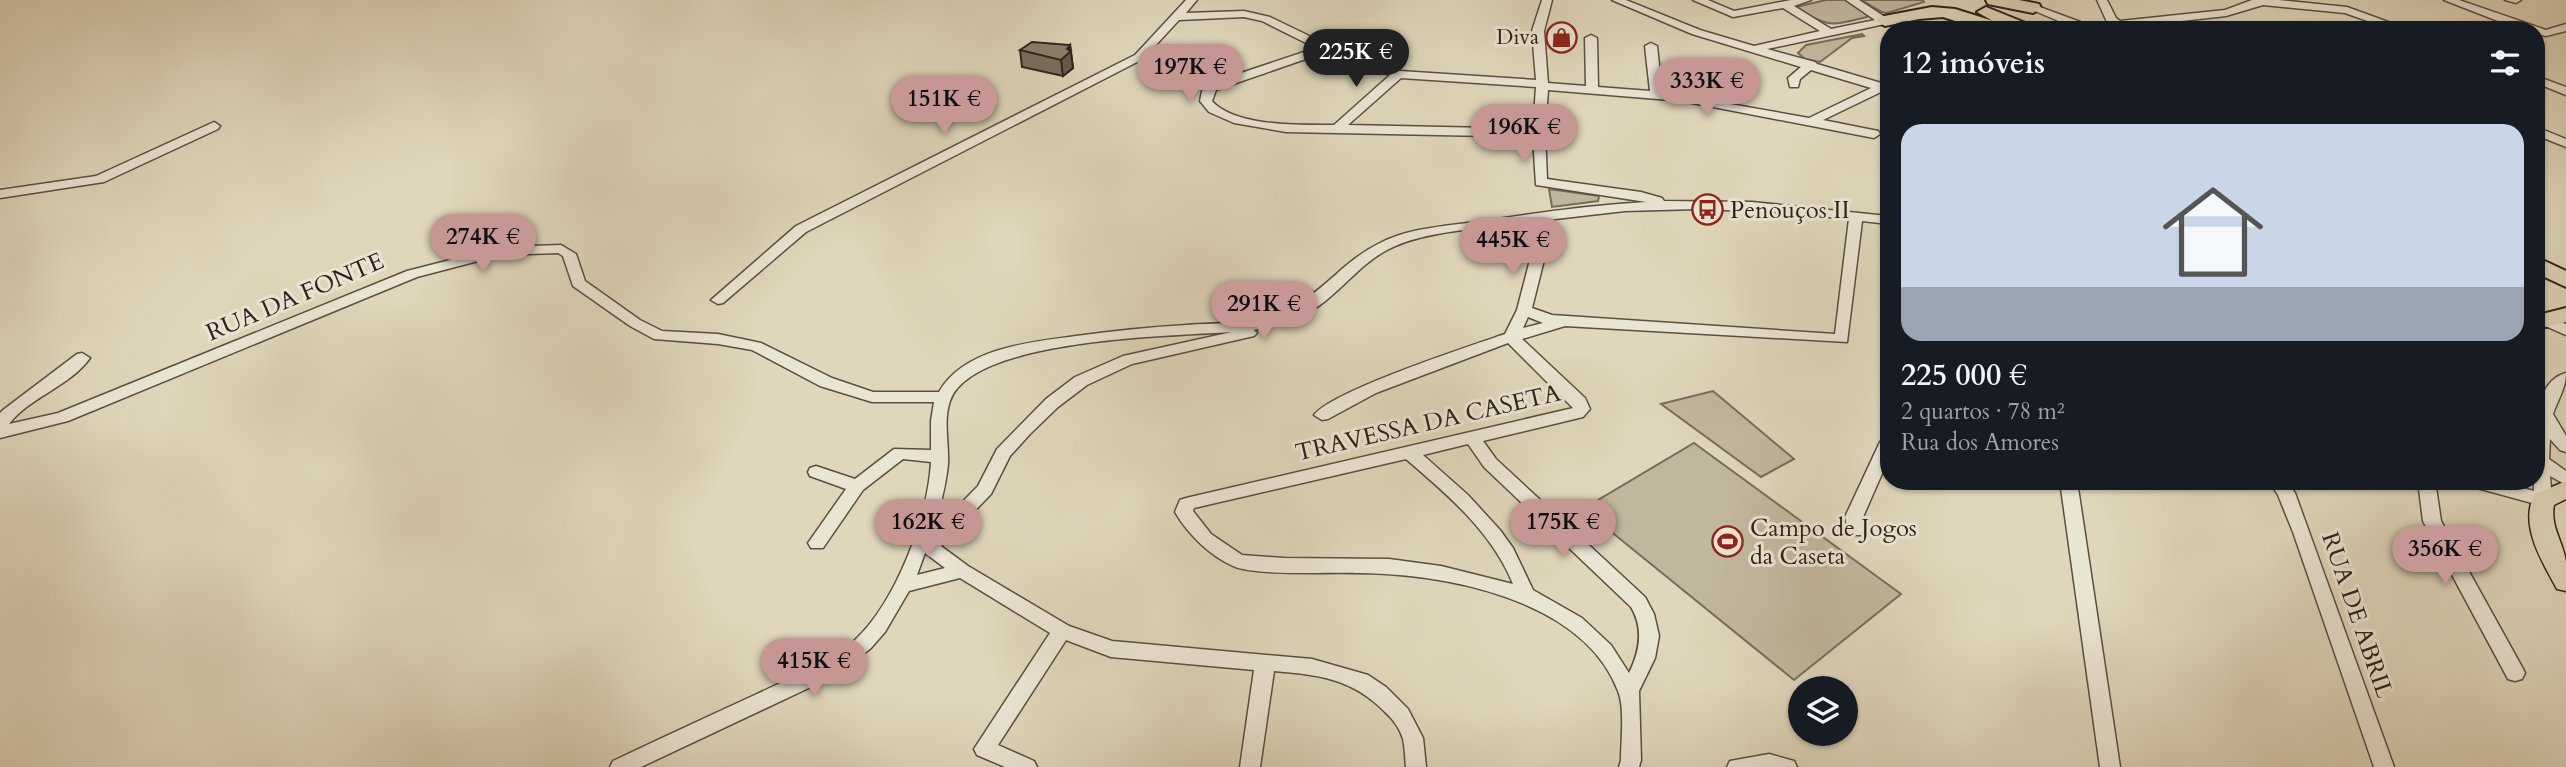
<!DOCTYPE html>
<html lang="pt">
<meta charset="utf-8">
<style>
:root{--surface:#171b24;--page:#242831;--text:#f1f3f6;--muted:#9ea1a6;--accent:#c59692}
body{margin:0;font-family:Cardo,serif;background:var(--page);color:var(--text);height:100vh;display:flex;flex-direction:column;font-size:26px;white-space:nowrap}
*{box-sizing:border-box;margin:0}
p{font-size:23px;color:var(--muted)}
.icon{flex:none;width:38px;height:38px;fill:none;stroke:currentColor;stroke-width:2;stroke-linecap:round;stroke-linejoin:round}
.map{position:relative;flex:1;overflow:hidden}
.details{position:absolute;left:1880px;top:21px;width:665px;height:469px;display:flex;flex-direction:column;background:var(--surface);border-radius:28px;box-shadow:0 2px 5px #0004}
.details>*{flex:none}
.fabs{position:absolute;left:1788px;top:676px;display:grid;gap:14px}
.fabs a{display:grid;place-items:center;width:70px;height:70px;border-radius:50%;background:var(--surface);box-shadow:0 2px 5px #0004;font-size:35px}
.price{position:absolute;translate:-50% -60px;padding:0 16px;border-radius:24px;background:var(--accent);color:#111;font-size:23px;line-height:46px;filter:drop-shadow(0 2px 4px #0008)}
.price::after{content:'';position:absolute;left:50%;top:42px;width:21px;height:16px;margin-left:-10px;background:inherit;clip-path:polygon(0 0,100% 0,50% 100%)}
.price.active{background:#222;color:#fff}
ul{padding:0;list-style:none}
li{display:grid;align-content:center;gap:14px;height:371px;padding:0 21px}
li span{display:grid;place-items:center;height:217px;border-radius:21px;color:#555}
li>.icon{margin-inline-start:auto}
span .icon{width:126px;height:126px;fill:#fffc;stroke-width:1}
li b{font-size:30px}
h2{display:flex;justify-content:space-between;align-items:center;height:84px;padding:0 21px;font-size:30px}
.map>svg:first-child{display:block}
</style>
<div class="map">
<svg width="2566" height="767" viewBox="0 0 2566 767">
<rect width="100%" height="100%" fill="#dfd6bb"/>
<filter id="stains"><feTurbulence type="fractalNoise" baseFrequency=".00286" numOctaves="4"/><feColorMatrix values="0 0 0 0 .2 0 0 0 0 .09 0 0 0 0 .02 0 0 0 .5 -.17"/></filter>
<radialGradient id="worn" r=".72"><stop offset=".6" stop-color="#630" stop-opacity="0"/><stop offset="1" stop-color="#630" stop-opacity=".3"/></radialGradient>
<!-- green -->
<g fill="#c1b79f" stroke="#786c5c" stroke-width="2">
<path d="M1826,0h19l22,14v3c-38,9 -37,11 -71,-10z"/>
<polygon points="1861,0 1923,0 1924,2 1887,13 1882,12"/>
<polygon points="1862,34 1864,36 1852,38 1820,62 1805,59 1798,53 1806,45"/>
<polygon points="1549,189 1599,196 1598,201 1552,207"/>
<polygon points="1713,391 1794,459 1761,477 1661,404"/>
<polygon points="1694,443 1901,594 1794,680 1583,509"/>
</g>
<g fill="none" stroke-linecap="round" stroke-linejoin="round">
<defs>
<g id="minor">
<path d="M1186,0h11l-11,13 58,-2 26,6 60,29 70,25 136,9 -4,-49 10,-31h10l-8,31 4,52 38,3 -1,-48 6,-3 6,3 1,49 52,4 -5,-45 6,-3 6,3 5,46 147,26 62,-30 -60,-18 -11,9 -2,8h-8l-2,-9 13,-11 -109,-33 -80,-34h14l74,30 54,16 66,-15 -37,-23 -50,9 -40,-17h15l26,11 57,-11h20l-17,6 37,23 44,-9 -29,-20h13l32,21 -6,3 -118,25 48,13 2,2 71,21v8l-5,-2 -60,29 55,11 2,3 -6,4 -192,-37 -134,-11 -3,43 2,46 94,13 21,6 2,3 88,1 136,14v8l-26,-3 -15,121 -282,-16 -43,13 63,59 5,11 -7,8 -100,24 13,18 149,138 9,17 5,22 -4,22 -16,33 2,69 -2,7h-20l2,-7c0,-18 4,-53 -3,-69 -35,-93 -176,-118 -263,-118 -27,-1 -101,3 -122,-7 -24,-11 -45,-32 -58,-54l5,-12 6,-2 387,-90 -65,-65 -132,50 -48,26 -6,1 -8,-5c18,-24 156,-69 191,-81l12,-24 15,-58 -8,-29c-41,6 -100,7 -137,27 -25,13 -41,35 -63,52 -19,15 -46,23 -70,28l3,3 -3,3 -122,28 -45,21 -29,22 -28,27 -20,22 -19,38 -50,52 27,20 101,60 43,15 200,18 56,16 18,12 22,22 15,29 3,29h-20c-1,-9 -1,-19 -3,-28 -3,-10 -10,-20 -18,-27 -33,-34 -67,-37 -111,-41l-14,96h-20l14,-97 -143,-13 -45,-17 -68,105 36,16 3,6h-32l-28,-12 -3,-6 76,-116 -90,-55 -51,13 -24,41 -14,16 -20,16 -36,21 -174,82h-31l3,-6c48,-23 96,-45 144,-67 33,-16 71,-30 98,-54 41,-38 73,-123 76,-178l-28,-3 -40,31 -40,58h-12l-3,-5 38,-54 -36,-13 -2,-4 2,-4 6,-2 39,13 39,-30 37,1v-29l3,-19h-62l-52,-16 -68,-36 -34,-6 -64,-5 -24,-13 -57,-40 -10,-30 -5,-3 -57,2 -84,22 -349,144 -68,17v-25l3,-3 74,-56 5,-1 8,5c-21,29 -59,38 -81,66l49,-11 349,-142 94,-24 60,-2 15,9 9,27 55,39 22,11 56,3 43,9 71,35 41,14h66c25,-44 92,-50 137,-56 37,-5 74,-9 111,-11 28,-2 57,-1 84,-9 50,-16 66,-52 109,-73 31,-16 69,-17 103,-22 54,-8 108,-16 163,-19l-110,-17 -3,-48 -247,-5 -52,-9 -25,-11 -9,-11 2,-10 6,-7 108,-36 -54,-27 -18,-4 -65,3 -36,39 -337,173 -83,71 -5,1 -7,-4 85,-74 339,-171zM1326,52l64,23 -56,50c-33,0 -99,2 -122,-24l4,-11zM1401,78l135,9 -3,42 -185,-4zM1697,209l82,3 70,7 -14,115 -283,-19 -20,-7 14,-56 -8,-31 87,-10zM1528,317l15,6 -20,5zM1232,332l-109,24 -48,21 -29,22 -49,50 -19,37 -45,46c6,-22 13,-45 15,-68 1,-21 -5,-43 2,-63 22,-63 224,-65 282,-69zM1468,444l16,23 147,140c13,22 9,44 -2,66l-18,-28 -29,-27 -49,-28 -20,-42 -13,-18 -32,-35 -45,-40zM1406,459c41,35 86,73 107,125l-72,-18 -52,-7 -105,-1 -42,-3 -31,-21 -18,-23 1,-3zM925,553l20,15 -28,7z"/>
<polygon points="2097,0 2107,0 2116,18 2120,21 2225,10 2252,0 2279,0 2347,7 2410,30 2393,30 2345,13 2263,5 2226,16 2128,27 2127,30 2080,30 2028,8 2037,6 2091,26 2107,22"/>
<polygon points="2444,0 2459,0 2546,30 2566,24 2566,31 2546,36 2536,34 2536,30 2521,30"/>
<polygon points="2505,0 2521,0 2516,3"/>
<polygon points="2536,76 2566,87 2566,95 2536,83"/>
<polygon points="214,122 220,126 218,129 104,182 0,198 0,190 96,176"/>
<polygon points="2536,127 2566,139 2566,147 2536,135"/>
<polygon points="2536,311 2566,324 2566,335 2536,322"/>
<path d="M2566,373c0,15 -8,26 -13,41l13,22v16l-6,-2 -10,-11 -1,20 17,12v14l-16,-9 2,24 -3,4 -6,2 -77,-21 -2,-4h32l38,10c-1,-9 2,-10 2,-19 0,-28 -6,-90 30,-99z"/>
<polygon points="1888,436 1888,460 1863,517 1864,530 1861,535 1849,535 1845,517 1880,442"/>
<polygon points="2060,481 2077,481 2120,767 2100,767"/>
<polygon points="2269,481 2286,481 2295,493 2394,767 2374,767 2293,532 2278,495"/>
<polygon points="2418,481 2435,481 2441,521 2522,667 2525,673 2522,679 2515,681 2508,679 2423,521"/>
<polygon points="1769,754 1794,761 1797,767 1727,767 1730,761"/>
</g>
<path id="major" d="M2566,481v18l-12,6c-4,22 9,36 12,57 0,9 0,20 0,29l-9,-2c-14,-26 -39,-65 -22,-95z"/>
<g id="highway">
<polygon points="1986,0 2019,0 2039,4 2041,8 2033,13 1988,4"/>
<polygon points="1932,7 1955,9 1993,21 1977,12 1986,7 2033,26 2036,30 2012,30 2006,27 2008,30 1983,30 1943,17 1919,19 1885,26 1876,21 1879,17"/>
<polygon points="2536,257 2566,271 2566,287 2536,273"/>
<polygon points="2566,308 2566,322 2546,327 2536,322 2538,315"/>
</g>
</defs>
<!-- minor casing -->
<use href="#minor" stroke="#5b4e42" stroke-width="3"/>
<!-- major casing -->
<use href="#major" stroke="#2f2119" stroke-width="3"/>
<!-- highway casing -->
<use href="#highway" stroke="#2f2119" stroke-width="4"/>
<!-- minor -->
<use href="#minor" fill="#eae4d3" fill-rule="evenodd"/>
<!-- major -->
<use href="#major" fill="#dfd6bb" fill-rule="evenodd"/>
<!-- highway -->
<use href="#highway" fill="#dfd6bb" fill-rule="evenodd"/>
</g>
<!-- wall -->
<polygon fill="#786d5e" stroke="#2f2119" stroke-width="2" points="1070,45 1073,68 1063,76 1022,67 1020,50"/>
<!-- shaded-wall -->
<polygon fill="#61594c" stroke="#2f2119" stroke-width="2" points="1070,45 1073,68 1063,76 1061,60"/>
<!-- building -->
<polygon fill="#8b7f6d" stroke="#2f2119" stroke-width="2" points="1032,42 1070,45 1067,49 1071,51 1061,60 1020,50"/>
<!-- icons -->
<defs>
<symbol id="shop-ring" viewBox="-11 -11 22 22"><circle r="9.5" fill="#eae4d3" stroke="#8f2418" stroke-width="1.5"/><path d="M-5-2.5h2.3a2.7 3.5 0 0 1 5.4 0H5L5.5 6h-11ZM-1.5-2.5h3a1.5 2.3 0 0 0-3 0Z" fill="#8f2418"/></symbol>
<symbol id="bus-ring" viewBox="-11 -11 22 22"><circle r="9.5" fill="#eae4d3" stroke="#8f2418" stroke-width="1.5"/><path d="M-5-6H5V4H4V6H2V4H-2V6H-4V4H-5ZM-3.5-4V0h7V-4ZM-3.5 1.2v1.5H-2V1.2ZM2 1.2v1.5H3.5V1.2Z" fill="#8f2418"/></symbol>
<symbol id="stadium-ring" viewBox="-11 -11 22 22"><circle r="9.5" fill="#eae4d3" stroke="#8f2418" stroke-width="1.5"/><path d="M0-5a6.5 5 0 1 0 0 10a6.5 5 0 1 0 0-10ZM-3.5-1.8h7v3.6h-7Z" fill="#8f2418"/></symbol>
</defs>
<g fill-rule="evenodd">
<use href="#shop-ring" x="1544" y="20" width="35" height="35"/>
<use href="#bus-ring" x="1690" y="192" width="35" height="35"/>
<use href="#stadium-ring" x="1710" y="524" width="35" height="35"/>
</g>
<g text-anchor="middle" dominant-baseline="central" stroke-width="6" stroke-linejoin="round" paint-order="stroke">
<!-- far-poi labels -->
<g font-size="21" fill="#2f2119" stroke="#eae4d3" text-anchor="end">
<text x="1539" y="37">Diva</text>
</g>
<!-- poi labels -->
<g font-size="24" fill="#2f2119" stroke="#eae4d3" text-anchor="start">
<text x="1730" y="210">Penouços II</text>
<text x="1750" y="528">Campo de Jogos<tspan x="1750" dy="28">da Caseta</tspan></text>
</g>
<!-- street labels -->
<g font-size="24" fill="#2f2119" stroke="#eae4d3">
<text transform="translate(295 297) rotate(-23)">RUA DA FONTE</text>
<text transform="translate(1428 423) rotate(-13)">TRAVESSA DA CASETA</text>
<text transform="translate(2357 615) rotate(71)">RUA DE ABRIL</text>
</g>
</g>
<rect width="100%" height="100%" filter="url(#stains)"/>
<rect width="100%" height="100%" fill="url(#worn)"/>
</svg>
<div class="fabs">
<a><svg class="icon" aria-label="layers" viewBox="0 0 24 24"><path d="M12 4l9 5-9 5-9-5zM3 14l9 5 9-5"/></svg></a>
</div>
<b class="price active" style="left:1356px;top:89px">225K €</b>
<b class="price" style="left:1190px;top:104px">197K €</b>
<b class="price" style="left:1707px;top:118px">333K €</b>
<b class="price" style="left:944px;top:136px">151K €</b>
<b class="price" style="left:1524px;top:164px">196K €</b>
<b class="price" style="left:483px;top:274px">274K €</b>
<b class="price" style="left:1513px;top:277px">445K €</b>
<b class="price" style="left:1264px;top:341px">291K €</b>
<b class="price" style="left:928px;top:559px">162K €</b>
<b class="price" style="left:1563px;top:559px">175K €</b>
<b class="price" style="left:2445px;top:586px">356K €</b>
<b class="price" style="left:814px;top:698px">415K €</b>
<section class="details">
<h2>12 imóveis<svg class="icon" aria-label="filters" viewBox="0 0 24 24"><path d="M4 7h16M4 17h16"/><circle cx="9" cy="7" r="2"/><circle cx="15" cy="17" r="2"/></svg></h2>
<ul>
<li><span style="background:linear-gradient(#c9d6e8 75%,#9aa5b1 0)"><svg class="icon" aria-label="home" viewBox="0 0 24 24"><path d="M3 11l9-7 9 7M6 9v11h12V9"/></svg></span><div><b>225 000 €</b><p>2 quartos · 78 m²</p><p>Rua dos Amores</p></div></li>
</ul>
</section>
</div>
